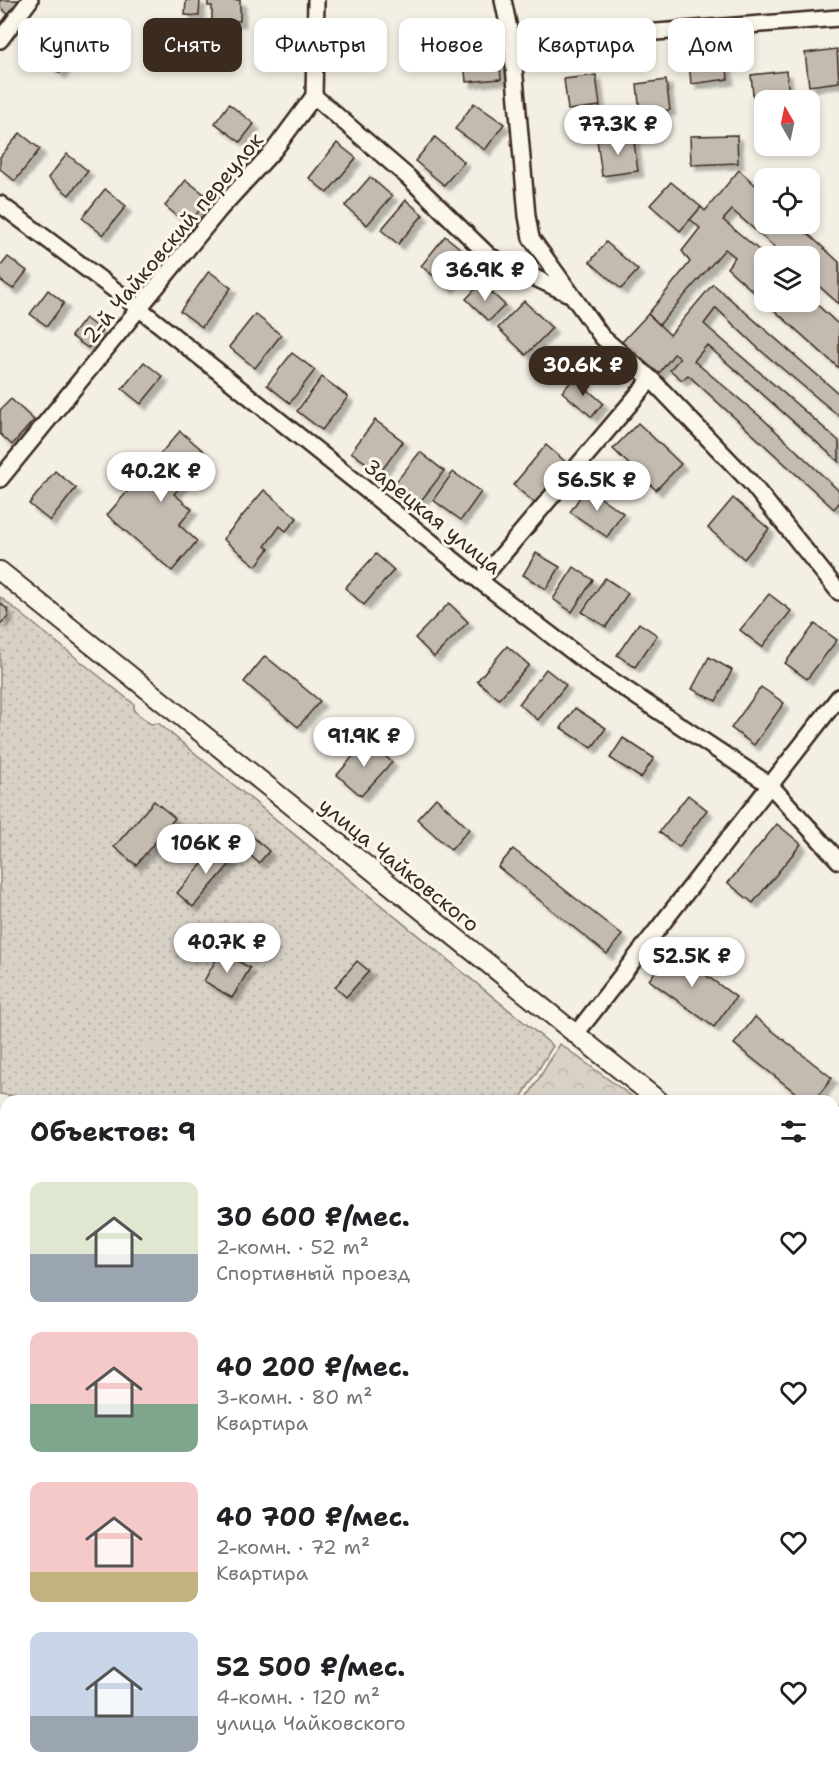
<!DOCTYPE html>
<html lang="ru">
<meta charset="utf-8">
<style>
:root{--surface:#fff;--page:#f2f2f2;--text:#202124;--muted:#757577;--accent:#3b2a1e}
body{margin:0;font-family:"Shantell Sans",sans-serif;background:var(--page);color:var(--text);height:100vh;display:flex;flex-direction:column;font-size:22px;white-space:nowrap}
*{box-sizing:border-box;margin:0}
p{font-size:20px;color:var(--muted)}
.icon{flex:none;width:33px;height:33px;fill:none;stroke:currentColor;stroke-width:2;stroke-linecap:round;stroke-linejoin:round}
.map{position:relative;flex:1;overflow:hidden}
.sheet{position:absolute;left:0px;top:1095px;width:840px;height:684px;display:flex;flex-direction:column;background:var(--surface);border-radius:18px 18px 0 0;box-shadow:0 3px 9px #0003}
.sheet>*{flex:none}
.guide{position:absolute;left:18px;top:18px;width:804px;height:54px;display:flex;gap:12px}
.needle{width:39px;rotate:351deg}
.tools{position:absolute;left:754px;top:90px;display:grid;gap:12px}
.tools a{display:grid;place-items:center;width:66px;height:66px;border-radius:12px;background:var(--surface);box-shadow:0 3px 9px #0003;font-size:30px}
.price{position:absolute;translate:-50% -51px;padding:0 14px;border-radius:21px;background:#fff;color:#222;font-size:20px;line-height:39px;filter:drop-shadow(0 2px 3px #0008)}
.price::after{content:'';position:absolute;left:50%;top:36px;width:18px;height:14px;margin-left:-9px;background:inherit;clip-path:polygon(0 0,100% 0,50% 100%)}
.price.on{background:var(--accent);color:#fff}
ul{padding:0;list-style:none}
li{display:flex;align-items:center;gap:18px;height:150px;padding:0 30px}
li span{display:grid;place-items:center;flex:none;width:168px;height:120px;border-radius:12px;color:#555}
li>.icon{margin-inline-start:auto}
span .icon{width:72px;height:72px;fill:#fffc;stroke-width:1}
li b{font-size:26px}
h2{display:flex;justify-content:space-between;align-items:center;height:72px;padding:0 30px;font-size:26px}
.pill{padding:0 21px;border-radius:12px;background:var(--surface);box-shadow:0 3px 9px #0003;font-size:21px;line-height:54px}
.pill.on{background:var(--accent);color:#fff}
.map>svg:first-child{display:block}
</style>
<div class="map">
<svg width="839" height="1779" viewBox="0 0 839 1779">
<defs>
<pattern id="forest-crowns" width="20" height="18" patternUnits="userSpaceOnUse" patternTransform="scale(1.5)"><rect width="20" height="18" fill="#d8d1c6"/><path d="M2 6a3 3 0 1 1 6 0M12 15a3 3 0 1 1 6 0" fill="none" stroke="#bab4aa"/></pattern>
<pattern id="park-dots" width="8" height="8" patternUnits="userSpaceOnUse" patternTransform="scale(1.5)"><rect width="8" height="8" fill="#d8d1c6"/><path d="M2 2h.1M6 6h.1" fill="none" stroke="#bab4aa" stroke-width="1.8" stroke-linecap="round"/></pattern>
<filter id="shadow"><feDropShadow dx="5.5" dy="5.5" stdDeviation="1.5" flood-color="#0004"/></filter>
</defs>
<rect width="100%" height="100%" fill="#f3efe4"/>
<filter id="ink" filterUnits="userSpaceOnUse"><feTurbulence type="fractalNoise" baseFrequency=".0167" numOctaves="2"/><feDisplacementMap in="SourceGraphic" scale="12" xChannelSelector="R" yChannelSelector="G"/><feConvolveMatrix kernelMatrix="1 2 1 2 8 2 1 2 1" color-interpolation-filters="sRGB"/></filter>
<g filter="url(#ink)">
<!-- forest -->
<polygon fill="url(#forest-crowns)" stroke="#8a7e72" stroke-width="1.5" points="560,1044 638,1101 525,1101"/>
<!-- park -->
<polygon fill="url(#park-dots)" stroke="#8a7e72" stroke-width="1.5" points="0,597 134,704 134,711 151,724 158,723 553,1046 519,1101 52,1101 0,1094"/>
<!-- building -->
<g fill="#c3bbb0" stroke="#3b2a1e" stroke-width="1.5" filter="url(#shadow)">
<polygon points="0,0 22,0 9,15 0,7"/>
<polygon points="186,0 200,0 199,16 185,15"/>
<polygon points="208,0 240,0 240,21 212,21 212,6 208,6"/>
<polygon points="47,26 73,46 62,60 67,64 60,73 29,49"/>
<polygon points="498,47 501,79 466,82 463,50"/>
<polygon points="837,49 839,82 809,86 805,53"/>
<polygon points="726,56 728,79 691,84 689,61"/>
<polygon points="786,71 790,100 765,100 754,104 751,75"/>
<polygon points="596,75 600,106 568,110 564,79"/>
<polygon points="666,80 670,110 640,114 637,84"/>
<polygon points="474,103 504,124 485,150 455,129"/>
<polygon points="229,104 254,124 240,142 215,123"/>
<polygon points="20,133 40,149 15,181 0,169 0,157"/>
<polygon points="633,135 638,171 602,176 597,140"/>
<polygon points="737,135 738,163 691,165 690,136"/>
<polygon points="435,137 464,162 444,185 415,161"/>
<polygon points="337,143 356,158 327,193 309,178"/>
<polygon points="67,154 88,171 69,195 48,178"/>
<polygon points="739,170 765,194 765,224 797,224 839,262 839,304 810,278 810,256 785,256 732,210 723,220 766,256 765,302 810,302 810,298 839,325 839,368 727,268 735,257 725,249 659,325 648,314 690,262 682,251 700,228 690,219 701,207 705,211"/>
<polygon points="370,177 392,196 367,225 345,206"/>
<polygon points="186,180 209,198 188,225 165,206"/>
<polygon points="671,182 701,207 680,231 650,205"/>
<polygon points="105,189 126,206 103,235 82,218"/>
<polygon points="406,200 423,215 398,244 381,230"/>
<polygon points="445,236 471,257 448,287 421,266"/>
<polygon points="606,242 638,270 621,289 590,262"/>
<polygon points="8,257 27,271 13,289 0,280 0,267"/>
<polygon points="209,271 231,288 202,327 180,311"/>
<polygon points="481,283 505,305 489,321 466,299"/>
<polygon points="713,284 839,394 839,416 760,350 716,308 704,324 839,441 839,462 707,345 694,361 763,419 839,491 839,503 834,509 688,375 682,380 670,370 680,358 674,354 657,376 622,342 648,314 670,335"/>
<polygon points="48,290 64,303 47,326 30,314"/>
<polygon points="524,301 552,328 526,355 498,328"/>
<polygon points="255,314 281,335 255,368 229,347"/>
<polygon points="85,318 102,331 88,348 71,336"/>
<polygon points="292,353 315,370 290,403 267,385"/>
<polygon points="144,362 163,377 141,404 122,389"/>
<polygon points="322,377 348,397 322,430 297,411"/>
<polygon points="574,378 603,403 592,417 562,392"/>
<polygon points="11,399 34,420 12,445 0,434 0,410"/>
<polygon points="375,420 403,441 380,473 351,452"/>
<polygon points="638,423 681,464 656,490 613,449"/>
<polygon points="180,431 208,455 174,494 192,509 179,525 197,541 172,571 107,515"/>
<polygon points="546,445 568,464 535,503 513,485"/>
<polygon points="420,452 444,471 420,502 395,483"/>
<polygon points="55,471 76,488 50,521 29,504"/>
<polygon points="453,472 481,492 461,520 433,500"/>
<polygon points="586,488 623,513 607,537 570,512"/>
<polygon points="264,490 297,518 286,531 280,526 265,546 269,549 256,566 223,539"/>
<polygon points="733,498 769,529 744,559 708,528"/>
<polygon points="536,553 560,567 546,589 523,575"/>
<polygon points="376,554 394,570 364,605 345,588"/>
<polygon points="574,567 593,580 572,612 553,599"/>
<polygon points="605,578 628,593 606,627 582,612"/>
<polygon points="769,594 791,611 762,647 740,630"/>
<polygon points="0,603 7,609 8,617 0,624"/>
<polygon points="449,603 468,622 434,657 415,638"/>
<polygon points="639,623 657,635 635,667 617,655"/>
<polygon points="815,624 837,640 807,679 785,663"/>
<polygon points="507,646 529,665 499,699 477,681"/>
<polygon points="265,656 320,701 298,727 244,682"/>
<polygon points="709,657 732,670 716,701 692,689"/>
<polygon points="546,669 566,685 538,720 519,704"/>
<polygon points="761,687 784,703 754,745 731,728"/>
<polygon points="575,708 606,728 592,748 561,728"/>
<polygon points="623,738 654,758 641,778 610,758"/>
<polygon points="367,740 392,762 361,796 337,775"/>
<polygon points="688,795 707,810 679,847 659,832"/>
<polygon points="436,798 469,829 451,850 417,819"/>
<polygon points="154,801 175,818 136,865 114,847"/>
<polygon points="777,824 801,844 753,903 728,883"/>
<polygon points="243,828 269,851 259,863 233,840"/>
<polygon points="220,843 236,857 193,907 177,893"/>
<polygon points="513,849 622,935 607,954 498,867"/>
<polygon points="671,950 736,997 714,1027 649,980"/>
<polygon points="221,951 250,968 232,998 204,981"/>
<polygon points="357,961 369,971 346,997 335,987"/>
<polygon points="755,1017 832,1078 814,1101 806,1101 734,1044"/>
<polygon points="839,1108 839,1127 834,1122 834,1114"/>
<polygon points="834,1765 839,1768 839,1779 823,1779 826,1773 834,1773"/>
<polygon points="386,1773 427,1773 423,1779 383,1779"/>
<polygon points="482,1773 534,1773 531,1779 490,1779 481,1775"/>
<polygon points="707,1773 751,1773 748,1779 704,1779"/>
</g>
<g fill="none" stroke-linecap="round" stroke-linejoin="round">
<defs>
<g id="minor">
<polyline points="503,0 512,43 527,216 531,238 602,337 651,379 751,483 839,592"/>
<polyline points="0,40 30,0"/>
<polyline points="512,43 839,18"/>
<polyline points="314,96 408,177 489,256 567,293"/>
<polyline points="0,204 140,309 480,581 598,671 770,785 839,861"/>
<polyline points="0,479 219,210 274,150 314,96 316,0"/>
<polyline points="480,581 651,379"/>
<polyline points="575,1035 839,697"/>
<polyline points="0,1225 6,1176"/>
<polyline points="834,1471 839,1461"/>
<polyline points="0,1588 6,1589"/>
<polyline points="596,1773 607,1779"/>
<polyline points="661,1779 664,1773"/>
</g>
<g id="tertiary">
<polyline points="0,571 659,1101"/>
<polyline points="834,1233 839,1237"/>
</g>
<g id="trunk">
<polyline points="0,1130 6,1130"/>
<polyline points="834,1285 839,1287"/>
<polyline points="834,1307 839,1308"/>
</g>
</defs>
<!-- minor casing -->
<use href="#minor" stroke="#3b2a1e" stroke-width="20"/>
<!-- tertiary casing -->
<use href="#tertiary" stroke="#3b2a1e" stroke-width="22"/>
<!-- trunk casing -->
<use href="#trunk" stroke="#3b2a1e" stroke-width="28"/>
<!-- minor -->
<use href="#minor" stroke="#fbf7ec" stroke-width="15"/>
<!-- tertiary -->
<use href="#tertiary" stroke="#fbf7ec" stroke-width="18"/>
<!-- trunk -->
<use href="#trunk" stroke="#fbf7ec" stroke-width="24"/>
</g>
</g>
<g text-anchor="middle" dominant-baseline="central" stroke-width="6" stroke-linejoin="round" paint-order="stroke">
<!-- street labels -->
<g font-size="21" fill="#3b2a1e" stroke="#fbf7ec">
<text transform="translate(173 238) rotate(-50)">2-й Чайковский переулок</text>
<text transform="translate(433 517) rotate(39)">Зарецкая улица</text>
<text transform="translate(399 865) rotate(39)">улица Чайковского</text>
</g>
</g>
</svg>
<div class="tools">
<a><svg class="needle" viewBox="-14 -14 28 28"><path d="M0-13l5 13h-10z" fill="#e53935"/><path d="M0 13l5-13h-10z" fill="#757577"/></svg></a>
<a><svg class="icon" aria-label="locate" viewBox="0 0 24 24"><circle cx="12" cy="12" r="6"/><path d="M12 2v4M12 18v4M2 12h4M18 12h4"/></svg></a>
<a><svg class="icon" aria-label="layers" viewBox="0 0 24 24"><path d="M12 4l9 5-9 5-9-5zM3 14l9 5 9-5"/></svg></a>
</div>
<b class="price" style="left:618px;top:156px">77.3K ₽</b>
<b class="price" style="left:485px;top:302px">36.9K ₽</b>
<b class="price on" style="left:583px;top:397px">30.6K ₽</b>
<b class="price" style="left:161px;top:503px">40.2K ₽</b>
<b class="price" style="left:597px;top:512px">56.5K ₽</b>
<b class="price" style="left:364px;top:768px">91.9K ₽</b>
<b class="price" style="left:206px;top:875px">106K ₽</b>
<b class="price" style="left:227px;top:974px">40.7K ₽</b>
<b class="price" style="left:692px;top:988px">52.5K ₽</b>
<div class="guide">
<a class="pill">Купить</a>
<a class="pill on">Снять</a>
<a class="pill">Фильтры</a>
<a class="pill">Новое</a>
<a class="pill">Квартира</a>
<a class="pill">Дом</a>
</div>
<section class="sheet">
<h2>Объектов: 9<svg class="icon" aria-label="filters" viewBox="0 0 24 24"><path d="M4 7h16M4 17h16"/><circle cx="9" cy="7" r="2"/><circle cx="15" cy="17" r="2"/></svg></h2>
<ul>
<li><span style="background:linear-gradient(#dfe7d0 60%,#9aa5b1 0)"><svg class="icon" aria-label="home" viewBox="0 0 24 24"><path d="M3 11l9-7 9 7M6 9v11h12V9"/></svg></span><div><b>30 600 ₽/мес.</b><p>2-комн. · 52 m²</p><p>Спортивный проезд</p></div><svg class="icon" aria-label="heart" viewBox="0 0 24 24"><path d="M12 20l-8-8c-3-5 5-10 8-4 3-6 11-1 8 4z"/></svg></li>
<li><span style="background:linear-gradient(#f6c9c9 60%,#7fa58c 0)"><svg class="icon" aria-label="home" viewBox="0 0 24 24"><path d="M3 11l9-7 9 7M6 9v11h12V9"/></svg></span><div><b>40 200 ₽/мес.</b><p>3-комн. · 80 m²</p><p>Квартира</p></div><svg class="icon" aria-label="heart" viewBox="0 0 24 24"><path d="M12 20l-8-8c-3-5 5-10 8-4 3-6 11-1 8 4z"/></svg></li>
<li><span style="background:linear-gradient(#f6c9c9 75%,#c2b280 0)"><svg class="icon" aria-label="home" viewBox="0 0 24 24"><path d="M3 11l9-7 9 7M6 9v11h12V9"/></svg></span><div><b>40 700 ₽/мес.</b><p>2-комн. · 72 m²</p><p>Квартира</p></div><svg class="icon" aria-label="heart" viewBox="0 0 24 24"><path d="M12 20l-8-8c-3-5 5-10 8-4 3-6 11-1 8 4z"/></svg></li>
<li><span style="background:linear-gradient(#c9d6e8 70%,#9aa5b1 0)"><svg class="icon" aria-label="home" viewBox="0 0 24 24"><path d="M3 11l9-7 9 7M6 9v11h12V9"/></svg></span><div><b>52 500 ₽/мес.</b><p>4-комн. · 120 m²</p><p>улица Чайковского</p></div><svg class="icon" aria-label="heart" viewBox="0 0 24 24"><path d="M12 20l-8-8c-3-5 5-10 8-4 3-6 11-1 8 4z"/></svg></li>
</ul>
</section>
</div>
